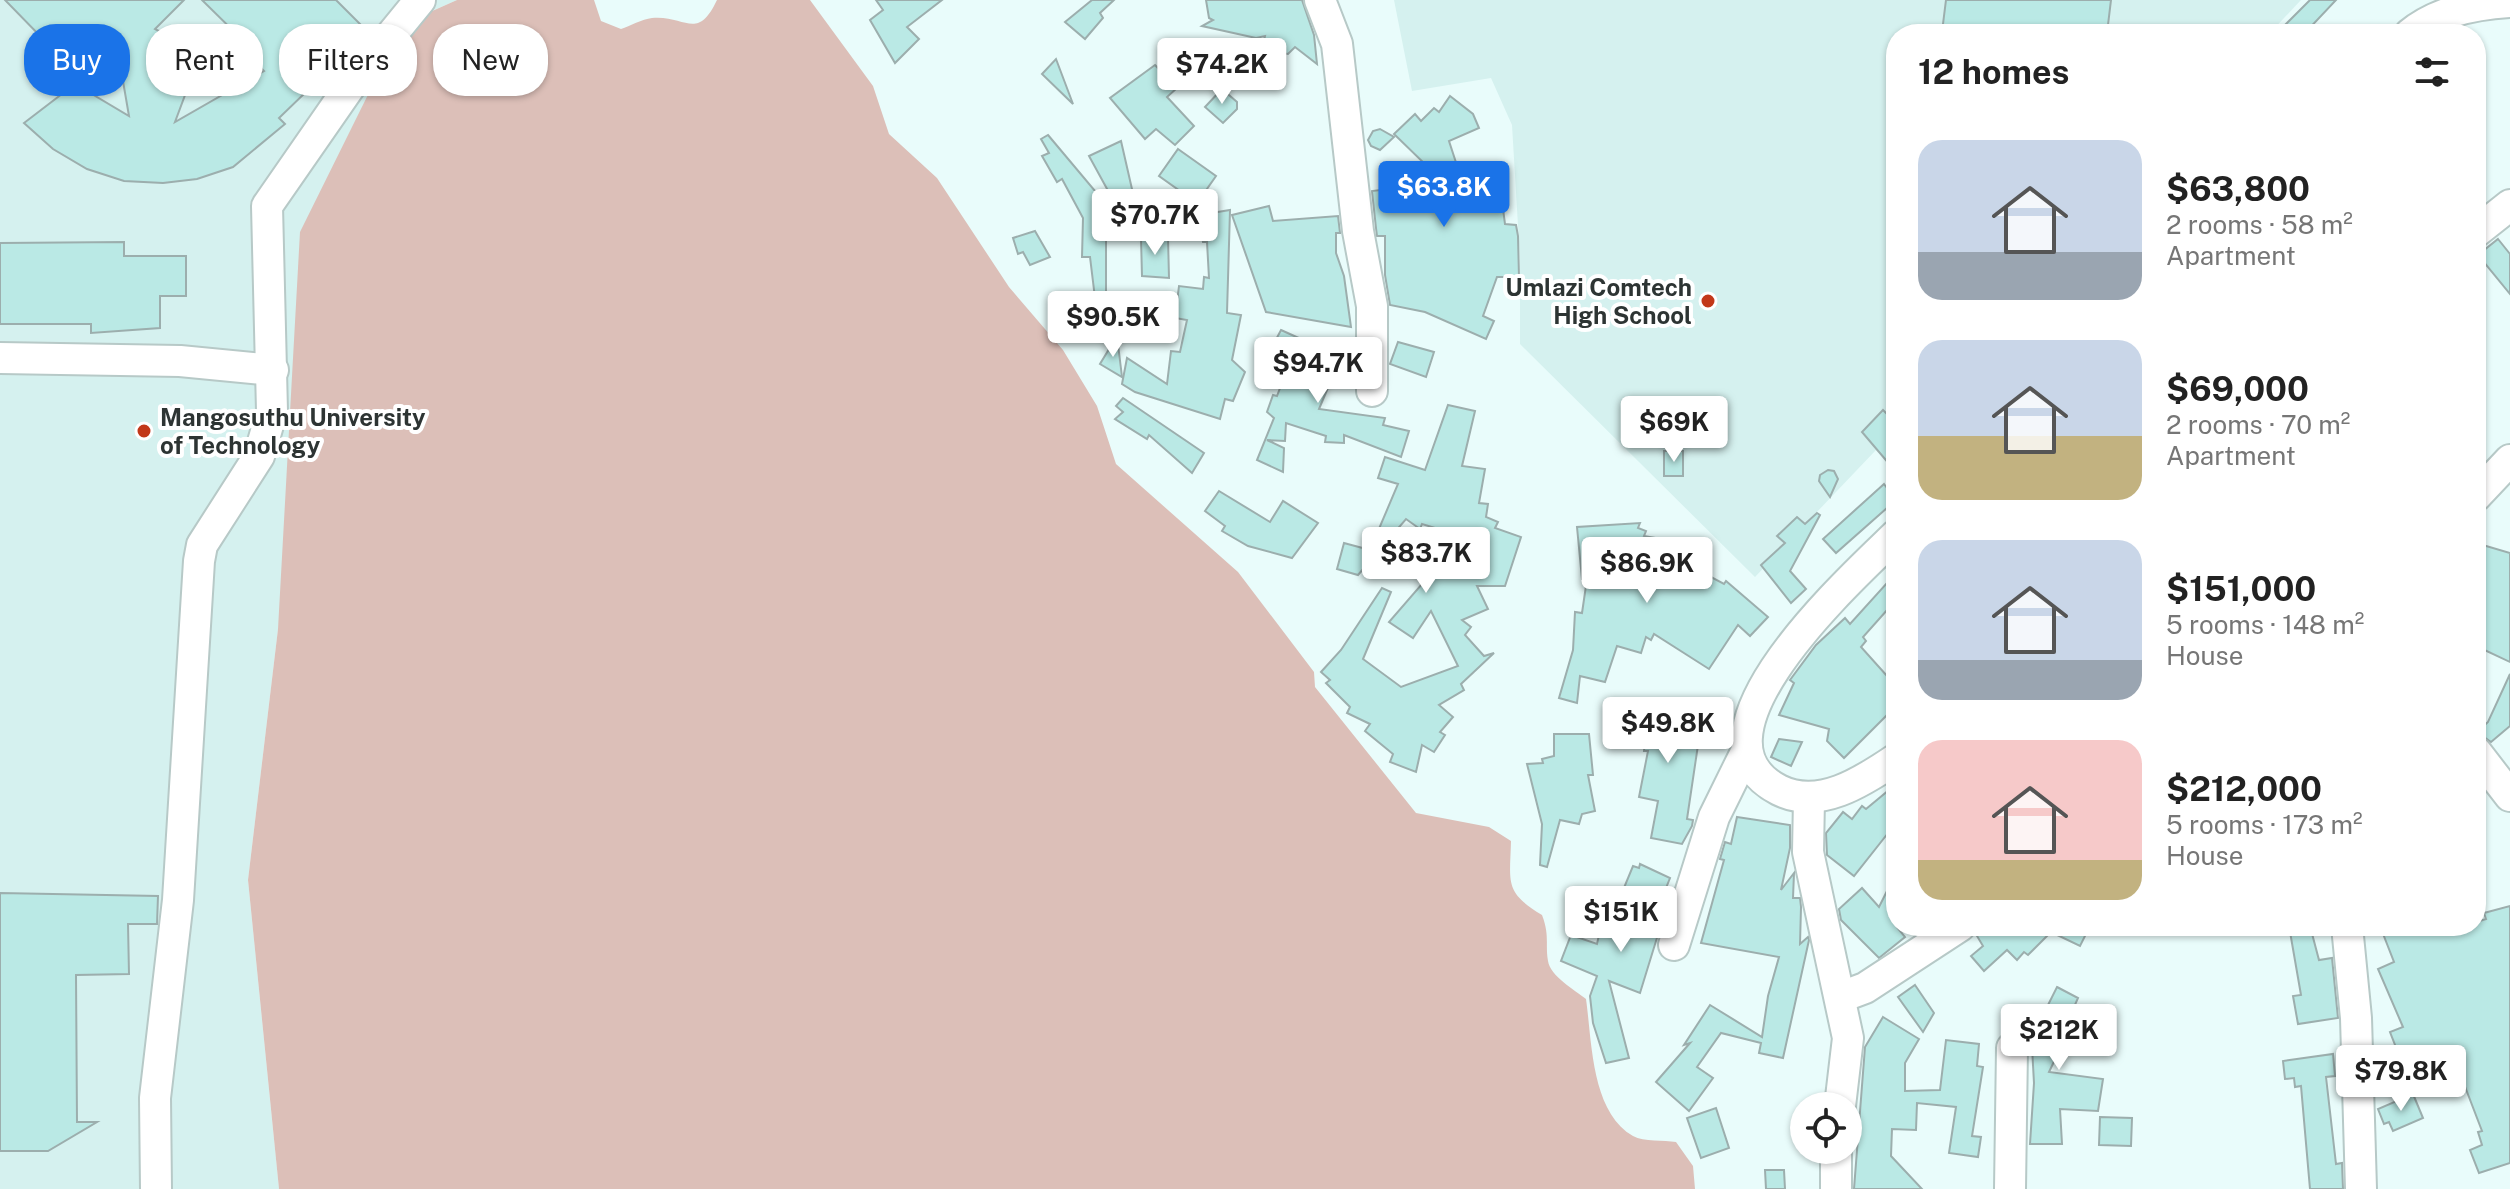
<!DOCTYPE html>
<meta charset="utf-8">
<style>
:root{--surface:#fff;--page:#f2f2f2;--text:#222;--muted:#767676;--accent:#1a73e8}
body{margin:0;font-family:"Public Sans",sans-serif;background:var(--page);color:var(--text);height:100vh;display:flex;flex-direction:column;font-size:30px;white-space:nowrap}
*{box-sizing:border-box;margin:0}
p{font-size:26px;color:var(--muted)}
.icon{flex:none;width:44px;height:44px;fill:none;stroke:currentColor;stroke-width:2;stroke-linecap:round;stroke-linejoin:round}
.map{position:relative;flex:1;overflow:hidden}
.side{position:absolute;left:1886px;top:24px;width:600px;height:912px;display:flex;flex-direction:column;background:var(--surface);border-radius:32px;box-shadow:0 2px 6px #0004}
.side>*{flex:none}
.top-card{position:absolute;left:24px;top:24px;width:760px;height:72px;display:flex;gap:16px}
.fabs{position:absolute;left:1790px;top:1092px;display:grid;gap:16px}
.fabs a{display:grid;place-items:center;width:72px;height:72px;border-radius:50%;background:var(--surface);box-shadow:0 2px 6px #0004;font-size:40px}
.price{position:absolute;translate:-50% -68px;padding:0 18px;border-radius:8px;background:#fff;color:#222;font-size:26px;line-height:52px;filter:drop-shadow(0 2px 4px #0008)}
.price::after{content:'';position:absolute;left:50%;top:48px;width:24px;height:18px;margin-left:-12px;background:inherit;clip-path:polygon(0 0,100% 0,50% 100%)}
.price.current{background:var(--accent);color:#fff}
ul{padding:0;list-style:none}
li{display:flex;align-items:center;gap:24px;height:200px;padding:0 32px}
li span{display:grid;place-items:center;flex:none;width:224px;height:160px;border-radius:24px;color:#555}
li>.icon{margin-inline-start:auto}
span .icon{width:96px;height:96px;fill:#fffc;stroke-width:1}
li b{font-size:34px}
h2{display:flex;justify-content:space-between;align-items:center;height:96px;padding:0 32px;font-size:34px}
.chip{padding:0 28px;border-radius:32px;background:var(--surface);box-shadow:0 2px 6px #0004;font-size:28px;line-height:72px}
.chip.current{background:var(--accent);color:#fff}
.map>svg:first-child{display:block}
</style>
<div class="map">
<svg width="2510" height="1189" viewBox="0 0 2510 1189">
<rect width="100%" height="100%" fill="#e9fcfb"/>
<!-- built -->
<g fill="#d5f1ef">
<polygon points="0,0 457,0 402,24 278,629 248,880 279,1189 0,1189"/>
<polygon points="1394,0 2301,0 2269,34 1896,34 1896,429 1755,577 1520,344 1520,259 1512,125 1491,78 1412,91"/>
</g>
<!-- green -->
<path fill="#dcbfb8" d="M457,0h137l7,21 20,8c9,-3 21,-10 31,-11 34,-3 45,24 65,-18h93l63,86 16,48 48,44 72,109 54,63 34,56 19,58 122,108 76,100 1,15 101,126 73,14 22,14c-1,42 -7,51 31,74 8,21 3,29 6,46 2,15 27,29 38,38 6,42 5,113 47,137 11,6 31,4 43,6l17,24 2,23h-1416l-31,-309 30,-251 22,-397 103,-208z"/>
<!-- building -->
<g fill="#bae9e5" stroke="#9caead" stroke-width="2">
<polygon points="5,0 184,0 155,29 179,42 190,59 191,79 175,122 264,71 254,61 259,56 202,0 336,0 368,32 279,118 285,124 233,167 197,179 163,183 124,181 87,169 53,149 24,123 75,84 129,116 118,52 86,83"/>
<polygon points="876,0 942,0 907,27 919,39 895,63 870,20 883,10"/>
<polygon points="1092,0 1114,0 1100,13 1103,18 1085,39 1065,22"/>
<polygon points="1206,0 1302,0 1314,35 1317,64 1295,47 1288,54 1262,50 1265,36 1256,38 1202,26 1213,20 1209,18"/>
<polygon points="1946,0 2111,0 2107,33 2098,34 1942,32"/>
<polygon points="2310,0 2336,0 2304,34 2276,34"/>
<polygon points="1056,59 1073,104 1042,74"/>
<polygon points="1155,65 1177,88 1167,97 1194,126 1175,145 1156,129 1145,139 1110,98"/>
<polygon points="1222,89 1237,102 1237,109 1223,123 1205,107"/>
<polygon points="1450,96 1473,114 1479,128 1449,141 1464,187 1500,186 1505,224 1516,225 1518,236 1519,277 1497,277 1483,316 1494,321 1486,339 1425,312 1390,305 1385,275 1385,236 1377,236 1376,228 1372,191 1412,186 1407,173 1427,166 1394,134 1415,114 1421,121 1434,108 1439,112"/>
<polygon points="1380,129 1394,137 1380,150 1371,146 1368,140 1373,131"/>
<polygon points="1048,135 1105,203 1112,198 1089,156 1121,141 1137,211 1106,225 1106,298 1095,298 1090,257 1082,257 1083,218 1062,179 1057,182 1042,156 1049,153 1041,139"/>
<polygon points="1178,149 1216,176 1197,203 1159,176"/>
<polygon points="1269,206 1273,221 1338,216 1340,233 1336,233 1336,253 1344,276 1351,327 1266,312 1232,215"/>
<polygon points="1230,210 1227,313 1241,315 1232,360 1245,372 1233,401 1225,399 1220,419 1135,392 1122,384 1127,358 1167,384 1171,351 1180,352 1187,320 1175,318 1179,286 1203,289 1204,277 1209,278 1207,242 1203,242 1199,215"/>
<polygon points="1035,231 1050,257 1030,265 1023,252 1018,254 1013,238"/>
<polygon points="1168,237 1169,278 1142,276 1141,238"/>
<polygon points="2498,239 2510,254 2510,294 2478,255"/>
<polygon points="124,242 124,256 186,256 186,296 160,296 160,328 91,333 91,324 0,324 0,243"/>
<polygon points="1074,296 1085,314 1078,340 1066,314"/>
<polygon points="1281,330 1341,357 1319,409 1385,418 1383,425 1409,431 1401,457 1344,435 1344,443 1325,442 1326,436 1286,423 1285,441 1267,440 1284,448 1283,472 1257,460 1274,418 1267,412 1273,395 1277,396 1291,359 1271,349"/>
<polygon points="1117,336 1122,377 1100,364"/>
<polygon points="1398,342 1434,352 1426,377 1390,364"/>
<polygon points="1123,398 1204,453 1192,473 1149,435 1147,439 1115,419 1123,412 1116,406"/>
<polygon points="1448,405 1475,411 1462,466 1485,469 1479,503 1488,504 1486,517 1498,522 1495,528 1521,537 1505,586 1477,586 1488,609 1462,620 1471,627 1465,635 1484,656 1494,653 1461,684 1464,690 1439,705 1453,717 1440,732 1445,735 1434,752 1422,745 1416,772 1390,762 1393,754 1365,731 1370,724 1347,713 1350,707 1326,683 1330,680 1321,672 1341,650 1382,588 1391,592 1363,659 1401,687 1458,666 1431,611 1413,638 1389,622 1442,561 1458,535 1422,524 1420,529 1406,519 1358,575 1337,569 1344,543 1370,550 1398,484 1378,478 1385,457 1425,470"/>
<polygon points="1883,410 1896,423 1896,472 1862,432"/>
<rect x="1664" y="451" width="19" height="25"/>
<polygon points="1828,470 1834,471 1838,479 1830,497 1819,481 1820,475"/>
<polygon points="1884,484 1896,500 1836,553 1823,539"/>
<polygon points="1219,491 1270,522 1283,501 1318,523 1292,558 1248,546 1222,531 1225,526 1205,511"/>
<polygon points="1817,513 1820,515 1790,571 1806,589 1791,603 1761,565 1785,543 1777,536 1797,517 1805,524"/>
<polygon points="1640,523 1638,528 1646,531 1644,536 1656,538 1655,546 1665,548 1664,562 1696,569 1724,584 1726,581 1768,617 1750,636 1738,625 1709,669 1654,634 1651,640 1646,637 1641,653 1617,646 1605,682 1580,676 1577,703 1559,698 1573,650 1575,612 1582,613 1587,579 1582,579 1577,527"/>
<polygon points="2476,543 2510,553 2510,662 2476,646"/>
<polygon points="1896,573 1896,600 1863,637 1866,641 1861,647 1896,686 1896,706 1844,758 1827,741 1829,729 1779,715 1794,683 1790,680 1816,645 1845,618 1850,624"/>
<polygon points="2510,674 2510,726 2491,742 2477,732 2488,722"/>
<polygon points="1634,701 1696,712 1693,728 1706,729 1704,746 1698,745 1687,819 1693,820 1692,826 1682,844 1651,838 1658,801 1639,797 1648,751 1644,751 1646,732 1626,727"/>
<polygon points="1554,734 1589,734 1593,775 1588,775 1595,811 1582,814 1579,824 1560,820 1547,867 1540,865 1542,824 1527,764 1543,763 1542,759 1554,756"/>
<polygon points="1779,739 1802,742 1791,766 1771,757"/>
<polygon points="1889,790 1896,799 1896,823 1854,876 1827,855 1826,833 1843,812 1852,819 1862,806 1866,809"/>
<polygon points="1737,817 1790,825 1790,848 1781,890 1794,873 1793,898 1800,898 1801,907 1800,944 1808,937 1809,940 1783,1058 1759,1053 1761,1043 1721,1033 1697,1067 1713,1078 1689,1111 1656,1082 1690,1043 1684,1045 1710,1005 1762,1037 1768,996 1779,957 1701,943 1724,860 1720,859 1725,842 1731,844"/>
<polygon points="1640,864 1670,878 1656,913 1664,915 1640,993 1609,981 1629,1058 1606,1063 1593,1023 1590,996 1597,976 1561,961 1571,935 1597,944 1601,926 1613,929 1621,895 1633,866 1639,868"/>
<polygon points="1896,873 1896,926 1905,937 1879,958 1841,920 1839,909 1862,888 1879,907"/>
<polygon points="0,893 158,896 157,924 128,924 129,974 76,975 77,1122 97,1122 48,1151 0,1151"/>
<polygon points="2510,906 2510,1163 2479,1173 2470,1150 2482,1145 2478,1132 2482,1131 2459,1071 2444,1076 2433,1047 2399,1055 2390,1032 2403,1027 2378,969 2394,962 2380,926 2451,926 2453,929 2476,926 2476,922 2486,919 2484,913"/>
<polygon points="1987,926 2090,926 2080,946 2051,932 2028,955 2024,952 2017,960 2007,950 1984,971 1971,956 1983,946 1977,936"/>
<polygon points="2289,926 2310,926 2319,960 2332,958 2338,1018 2298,1024 2293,996 2301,995"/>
<polygon points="1915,985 1934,1013 1923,1032 1898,997"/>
<polygon points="2057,987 2078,998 2074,1007 2092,1016 2084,1037 2069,1030 2049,1072 2103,1079 2098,1111 2060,1109 2062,1144 2030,1144 2034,1083 2032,1047 2036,1047 2049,1023 2041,1019"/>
<polygon points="1883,1017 1919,1039 1905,1063 1905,1091 1940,1090 1946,1040 1979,1044 1977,1066 1983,1067 1972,1136 1981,1137 1978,1157 1949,1153 1956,1107 1917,1103 1916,1130 1892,1129 1891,1156 1922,1189 1854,1189 1865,1047"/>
<polygon points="2333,1054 2335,1076 2326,1077 2336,1164 2342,1163 2343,1189 2310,1189 2301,1086 2295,1087 2294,1078 2285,1079 2283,1061"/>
<polygon points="2413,1094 2423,1118 2393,1131 2389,1122 2384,1124 2378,1109"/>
<polygon points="1716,1108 1729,1148 1701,1158 1687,1118"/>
<polygon points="2100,1117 2132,1118 2131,1146 2099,1145"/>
<polygon points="1765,1170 1784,1170 1785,1189 1766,1189"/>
</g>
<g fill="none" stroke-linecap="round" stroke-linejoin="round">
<defs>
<g id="minor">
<polyline points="1320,0 1337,44 1358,231 1372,306 1372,391"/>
<path d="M2410,34c28,-23 65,-30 100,-32"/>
<polyline points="2476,232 2510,205"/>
<polyline points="0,358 180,361 273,370"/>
<polyline points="2476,496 2510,460"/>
<path d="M1896,535c-44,43 -221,202 -117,255 40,20 83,-8 117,-31"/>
<polyline points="2476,752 2510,796"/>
<polyline points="1809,799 1808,852 1848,1038 1840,1106"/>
<polyline points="2347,926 2356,1018 2361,1189"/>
<polyline points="1674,945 1714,817 1745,754"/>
<polyline points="1841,997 1865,988 1960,926"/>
<polyline points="156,1189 155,1098 178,900 199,561 202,545 259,456 272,411 267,206 353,82 420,0"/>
<polyline points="1836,1189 1836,1150"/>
<polyline points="2010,1189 2012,1048"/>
</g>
</defs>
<!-- minor casing -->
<use href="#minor" stroke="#b7c9c7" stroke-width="34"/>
<!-- minor -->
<use href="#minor" stroke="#fff" stroke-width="30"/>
</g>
<!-- markers -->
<g fill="#c23819" stroke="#fff" stroke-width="3">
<circle cx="1708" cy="301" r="8"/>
<circle cx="144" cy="431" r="8"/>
</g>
<g text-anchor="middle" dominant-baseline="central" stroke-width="8" stroke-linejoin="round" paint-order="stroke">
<!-- poi labels -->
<g font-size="24" font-weight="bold" fill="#2d3433" stroke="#fff" text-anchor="end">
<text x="1692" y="287">Umlazi Comtech<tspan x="1692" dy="28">High School</tspan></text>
<text x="160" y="417" text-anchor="start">Mangosuthu University<tspan x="160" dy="28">of Technology</tspan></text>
</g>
</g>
</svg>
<div class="fabs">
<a><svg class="icon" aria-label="locate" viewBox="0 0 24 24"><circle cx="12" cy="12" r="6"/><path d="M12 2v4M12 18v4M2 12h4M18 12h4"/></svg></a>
</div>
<b class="price" style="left:1222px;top:106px">$74.2K</b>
<b class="price current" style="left:1444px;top:229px">$63.8K</b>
<b class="price" style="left:1155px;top:257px">$70.7K</b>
<b class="price" style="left:1113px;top:359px">$90.5K</b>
<b class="price" style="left:1318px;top:405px">$94.7K</b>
<b class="price" style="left:1674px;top:464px">$69K</b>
<b class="price" style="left:1426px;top:595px">$83.7K</b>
<b class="price" style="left:1647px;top:605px">$86.9K</b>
<b class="price" style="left:1668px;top:765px">$49.8K</b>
<b class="price" style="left:1621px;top:954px">$151K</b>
<b class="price" style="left:2059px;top:1072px">$212K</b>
<b class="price" style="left:2401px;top:1113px">$79.8K</b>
<div class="top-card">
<a class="chip current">Buy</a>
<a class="chip">Rent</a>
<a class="chip">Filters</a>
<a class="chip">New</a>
</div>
<section class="side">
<h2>12 homes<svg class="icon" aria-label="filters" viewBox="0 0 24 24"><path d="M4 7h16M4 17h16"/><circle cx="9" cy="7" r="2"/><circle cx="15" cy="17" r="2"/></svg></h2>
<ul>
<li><span style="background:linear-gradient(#c9d6e8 70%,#9aa5b1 0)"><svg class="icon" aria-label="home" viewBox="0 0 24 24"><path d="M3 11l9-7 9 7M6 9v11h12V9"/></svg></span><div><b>$63,800</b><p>2 rooms · 58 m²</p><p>Apartment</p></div></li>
<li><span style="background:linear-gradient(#c9d6e8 60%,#c2b280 0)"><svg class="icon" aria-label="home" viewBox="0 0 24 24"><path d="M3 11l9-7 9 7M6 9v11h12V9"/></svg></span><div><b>$69,000</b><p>2 rooms · 70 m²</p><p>Apartment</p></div></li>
<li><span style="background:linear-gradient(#c9d6e8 75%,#9aa5b1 0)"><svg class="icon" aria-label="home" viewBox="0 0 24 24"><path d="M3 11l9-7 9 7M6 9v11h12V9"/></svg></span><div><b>$151,000</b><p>5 rooms · 148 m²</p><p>House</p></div></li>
<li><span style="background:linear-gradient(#f6c9c9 75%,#c2b280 0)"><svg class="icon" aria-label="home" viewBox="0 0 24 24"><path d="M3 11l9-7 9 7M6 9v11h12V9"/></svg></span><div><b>$212,000</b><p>5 rooms · 173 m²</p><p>House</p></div></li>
</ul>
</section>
</div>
